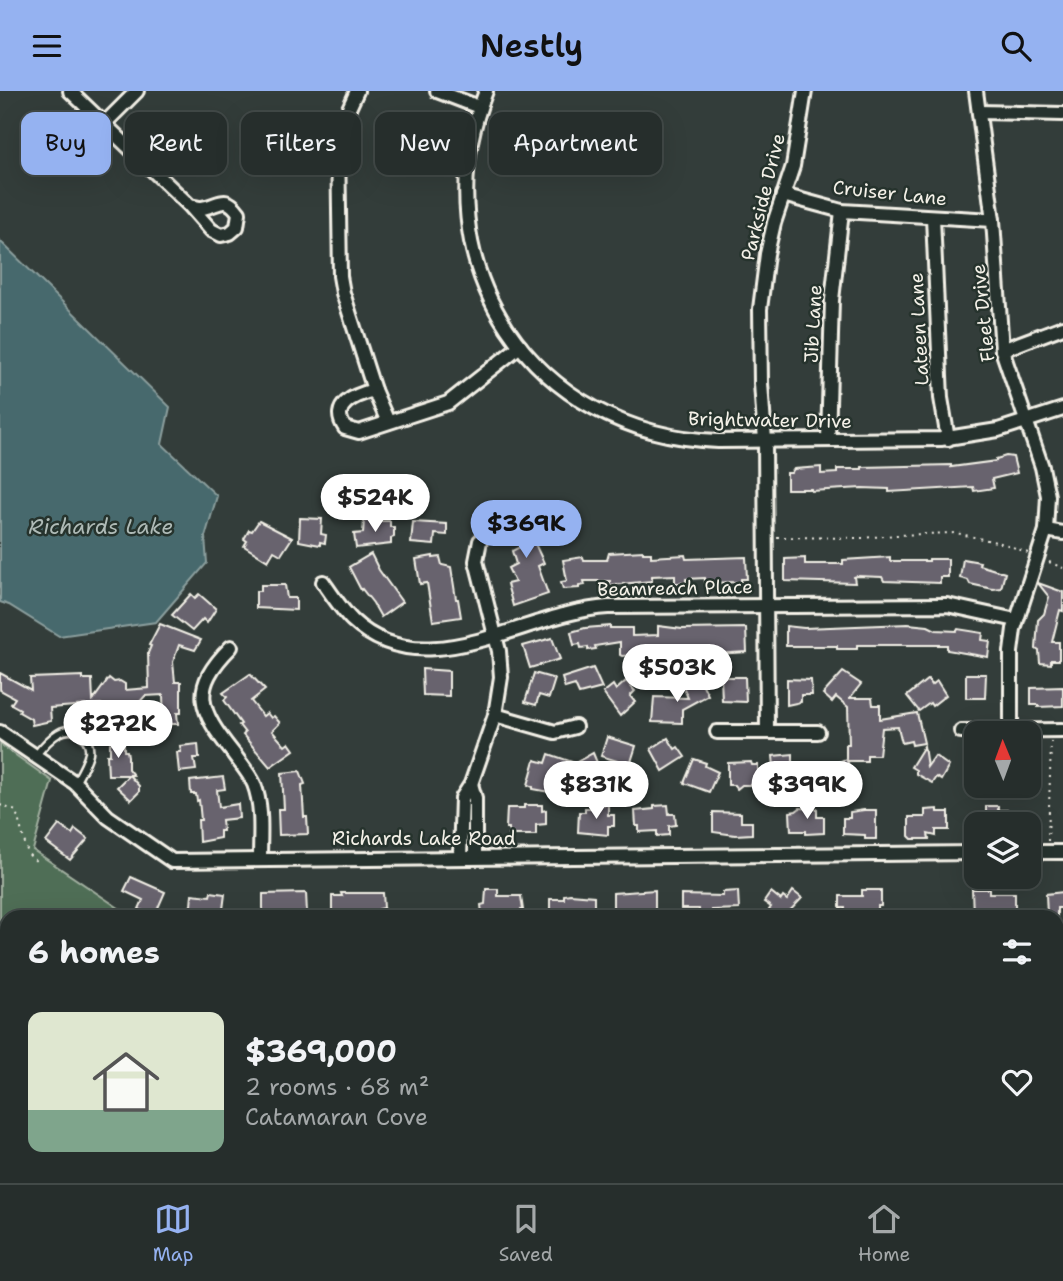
<!DOCTYPE html>
<meta charset="utf-8">
<style>
:root{--surface:#262e2c;--page:#323a38;--text:#f1f3f6;--muted:#a4a8a9;--line:#424a48;--accent:#95b2f1}
body{margin:0;font-family:"Shantell Sans",sans-serif;background:var(--page);color:var(--text);height:100vh;display:flex;flex-direction:column;font-size:26px;white-space:nowrap}
*{box-sizing:border-box;margin:0}
p{font-size:23px;color:var(--muted)}
.icon{flex:none;width:38px;height:38px;fill:none;stroke:currentColor;stroke-width:2;stroke-linecap:round;stroke-linejoin:round}
.map{position:relative;flex:1;overflow:hidden}
.panel{position:absolute;left:0px;top:819px;width:1064px;height:273px;display:flex;flex-direction:column;background:var(--surface);border-radius:21px 21px 0 0;box-shadow:0 7px 28px #0002,0 0 0 2px var(--line)}
.panel>*{flex:none}
.banner{position:absolute;left:21px;top:21px;width:700px;height:63px;display:flex;gap:14px}
.needle{width:46px;rotate:359deg}
.fabs{position:absolute;left:964px;top:630px;display:grid;gap:14px}
.fabs a{display:grid;place-items:center;width:77px;height:77px;border-radius:14px;background:var(--surface);box-shadow:0 7px 28px #0002,0 0 0 2px var(--line);font-size:35px}
.price{position:absolute;translate:-50% -60px;padding:0 16px;border-radius:24px;background:#fff;color:#222;font-size:23px;line-height:46px;filter:drop-shadow(0 2px 4px #0008)}
.price::after{content:'';position:absolute;left:50%;top:42px;width:21px;height:16px;margin-left:-10px;background:inherit;clip-path:polygon(0 0,100% 0,50% 100%)}
.price.selected{background:var(--accent);color:#111}
ul{padding:0;list-style:none}
li{display:flex;align-items:center;gap:21px;height:175px;padding:0 28px}
li span{display:grid;place-items:center;flex:none;width:196px;height:140px;border-radius:14px;color:#555}
li>.icon{margin-inline-start:auto}
span .icon{width:84px;height:84px;fill:#fffc;stroke-width:1}
li b{font-size:30px}
h2{display:flex;justify-content:space-between;align-items:center;height:84px;padding:0 28px;font-size:30px}
.tag{padding:0 24px;border-radius:14px;background:var(--surface);box-shadow:0 7px 28px #0002,0 0 0 2px var(--line);font-size:24px;line-height:63px}
.tag.selected{background:var(--accent);color:#111}
header{display:flex;justify-content:space-between;align-items:center;height:91px;padding:0 28px;background:var(--accent);color:#111;font-size:32px;font-weight:600}
.tabs{display:flex;justify-content:space-around;align-items:center;height:98px;border-top:2px solid var(--line);background:var(--surface);font-size:19px;color:var(--muted)}
.tabs a{display:grid;justify-items:center;gap:4px}
.tabs .selected{color:var(--accent)}
.map>svg:first-child{display:block}
</style>
<header><svg class="icon" aria-label="menu" viewBox="0 0 24 24"><path d="M4 6h16M4 12h16M4 18h16"/></svg>Nestly<svg class="icon" aria-label="search" viewBox="0 0 24 24"><circle cx="10" cy="10" r="6"/><path d="M15 15l6 6"/></svg></header>
<div class="map">
<svg width="1063" height="1092" viewBox="0 0 1063 1092">
<rect width="100%" height="100%" fill="#333d3a"/>
<filter id="ink" filterUnits="userSpaceOnUse"><feTurbulence type="fractalNoise" baseFrequency=".0143" numOctaves="2"/><feDisplacementMap in="SourceGraphic" scale="14" xChannelSelector="R" yChannelSelector="G"/><feConvolveMatrix kernelMatrix="1 2 1 2 8 2 1 2 1" color-interpolation-filters="sRGB"/></filter>
<g filter="url(#ink)">
<!-- green -->
<polygon fill="#4f6e57" stroke="#a2b0a0" stroke-width="2" points="0,653 52,690 33,759 132,826 7,826 7,1085 1057,1085 1057,836 1063,836 1063,1092 0,1092"/>
<!-- water -->
<polygon fill="#47696d" stroke="#8c9f9e" stroke-width="2" points="0,150 170,316 162,353 217,405 205,446 207,472 156,531 59,545 9,514 0,511"/>
<!-- building -->
<g fill="#67636e" stroke="#f4f1e8" stroke-width="2">
<polygon points="1006,365 1013,366 1017,382 992,388 994,397 974,400 973,396 889,401 889,398 862,397 811,400 811,398 787,398 787,382 791,382 794,378 821,376 821,383 837,382 837,378 862,378 862,376 951,374 951,376 996,370 996,368"/>
<polygon points="538,418 539,425 543,424 542,438 529,440 544,472 538,475 548,503 513,515 507,493 515,491 508,477 516,473 512,460 524,454 524,441 520,441 518,431 505,433 503,423"/>
<polygon points="300,427 322,428 321,443 326,444 325,452 320,451 320,454 299,450"/>
<polygon points="259,430 292,447 281,464 274,460 268,470 244,455 247,450 244,448 249,439 252,440"/>
<polygon points="364,430 390,430 390,436 394,436 394,446 391,447 391,453 356,457 354,443 363,442"/>
<polygon points="413,431 447,433 447,444 435,443 434,454 411,452"/>
<polygon points="643,460 643,462 651,462 651,466 685,464 686,468 746,466 747,488 741,488 741,491 705,492 705,487 686,488 686,492 675,492 675,484 652,485 652,490 610,494 610,490 584,490 585,494 579,495 579,497 563,498 561,491 567,490 563,469 583,466 584,469 607,469 609,462"/>
<polygon points="371,463 379,479 402,511 381,526 373,512 362,498 361,499 349,476"/>
<polygon points="433,465 433,467 440,466 442,474 451,476 456,508 458,508 461,526 433,530 427,492 420,493 416,468"/>
<polygon points="890,466 890,470 929,470 929,468 948,468 948,486 940,486 940,492 884,490 882,486 857,485 854,486 855,492 785,490 785,468 805,467 805,473 843,473 843,469"/>
<polygon points="963,468 980,471 979,474 1005,482 1001,497 993,498 970,493 968,489 960,487"/>
<polygon points="1038,492 1063,501 1063,520 1060,519 1052,551 1059,551 1059,569 1051,569 1051,573 1040,572 1039,560 1036,558 1038,529 1044,523 1049,506"/>
<polygon points="261,494 285,494 287,507 296,507 296,519 256,517 256,500 261,500"/>
<polygon points="191,503 195,507 199,503 216,518 207,532 203,528 192,540 172,524"/>
<polygon points="160,533 201,549 195,559 179,554 173,571 175,591 181,591 181,622 177,622 178,633 164,633 163,604 145,605 137,614 143,618 144,626 135,637 116,621 113,624 101,613 50,617 51,630 32,634 31,628 19,621 20,618 11,613 15,607 0,599 0,582 31,599 30,587 83,585 83,588 92,588 93,609 109,587 114,591 120,590 125,593 125,599 149,597 148,562 151,555 149,554"/>
<polygon points="908,533 928,535 936,539 957,540 958,538 983,542 982,549 990,550 988,566 947,559 947,554 857,554 857,558 837,558 837,555 786,555 786,535 804,537"/>
<polygon points="610,535 610,537 632,537 632,545 658,544 658,535 682,538 746,537 747,561 700,564 634,562 634,564 622,565 620,564 620,551 595,555 596,558 588,559 588,556 581,557 580,553 574,554 571,541 585,537"/>
<polygon points="552,547 560,568 530,577 523,555"/>
<polygon points="593,577 602,597 579,603 575,594 565,597 562,587"/>
<polygon points="422,578 449,580 449,605 423,604"/>
<polygon points="843,581 861,593 850,607 872,607 873,614 880,614 880,628 917,622 924,652 912,654 911,650 902,652 898,636 882,637 879,664 867,664 867,670 847,670 856,689 835,697 828,685 819,689 813,678 829,670 831,674 846,668 846,653 849,653 848,616 836,606 832,611 823,603"/>
<polygon points="534,582 555,588 549,607 539,604 536,614 525,611"/>
<polygon points="250,583 265,599 251,610 263,625 267,622 271,627 274,625 280,632 272,640 285,655 289,652 294,659 270,676 243,644 245,642 239,634 241,633 224,609 227,606 223,602"/>
<polygon points="966,583 986,583 985,607 966,607"/>
<polygon points="721,586 745,586 746,611 722,610"/>
<polygon points="700,588 708,604 682,618 682,632 652,631 654,606 688,607 683,595"/>
<polygon points="787,588 811,589 812,604 801,604 801,611 787,614"/>
<polygon points="928,588 932,594 937,590 946,604 932,615 930,612 919,620 907,605"/>
<polygon points="626,590 635,600 630,605 635,611 620,625 603,602 613,594 616,599"/>
<polygon points="1063,596 1063,615 1038,616 1038,614 1031,614 1031,597"/>
<polygon points="607,646 636,655 630,674 601,665"/>
<polygon points="668,647 675,658 678,656 685,666 663,680 651,658"/>
<polygon points="110,652 124,652 124,660 127,660 128,665 128,678 133,684 108,684 107,664 110,664"/>
<polygon points="198,653 199,665 199,667 194,667 196,679 179,681 177,661 181,661 180,655"/>
<polygon points="924,655 927,676 935,665 949,675 941,689 936,686 932,692 916,683 916,679 911,676"/>
<polygon points="593,662 605,691 584,703 573,685 558,681 550,701 533,698 533,696 528,694 535,669 546,672 549,663 575,672"/>
<polygon points="793,663 793,673 805,672 805,691 799,691 799,695 776,696 773,665"/>
<rect x="1029" y="666" width="10" height="19"/>
<polygon points="694,668 706,672 705,675 718,681 709,701 684,692"/>
<polygon points="751,671 752,674 758,674 758,694 742,694 737,698 734,694 728,694 728,672"/>
<polygon points="300,680 305,693 302,694 304,726 307,726 308,743 279,744 278,718 284,718 282,682"/>
<polygon points="129,684 139,695 139,701 131,709 117,696"/>
<polygon points="223,686 225,698 217,699 219,716 238,713 239,727 222,729 223,740 220,740 220,747 199,751 198,729 201,729 199,709 197,710 196,703 191,703 190,690"/>
<polygon points="599,713 608,714 608,724 614,724 614,735 608,735 608,744 578,741 579,721 585,721 585,717 599,717"/>
<polygon points="524,714 542,714 542,720 546,719 546,733 536,734 536,744 509,744 509,737 506,737 507,717 524,717"/>
<polygon points="668,714 669,723 675,723 676,734 669,735 669,744 657,745 657,740 639,741 639,735 636,735 635,720 654,718 654,715"/>
<polygon points="986,715 998,715 998,719 1022,719 1022,723 1030,723 1031,733 986,733"/>
<polygon points="800,717 817,718 817,726 824,726 824,742 806,743 806,740 791,740 790,721 796,720"/>
<polygon points="938,718 938,721 949,721 949,739 936,739 936,745 928,743 929,748 912,748 909,745 909,726 925,726 925,719"/>
<polygon points="864,719 876,719 876,748 865,748 865,744 843,743 843,727 850,727 850,721"/>
<polygon points="713,721 741,722 741,731 752,731 752,743 735,744 713,741"/>
<polygon points="59,734 72,743 75,738 88,748 70,769 46,751"/>
<polygon points="131,786 165,801 154,826 139,818 143,809 124,800"/>
<polygon points="486,798 498,798 498,805 521,805 523,819 521,819 521,824 499,826 490,822 482,822 481,814 485,813"/>
<polygon points="972,798 989,798 989,802 1015,802 1015,824 973,824"/>
<polygon points="655,799 655,823 613,823 613,802"/>
<polygon points="862,799 881,799 881,815 878,815 878,823 845,823 845,817 840,817 840,805 862,805"/>
<polygon points="738,800 739,818 712,819 712,824 699,824 699,818 681,818 681,804 723,805 723,801"/>
<polygon points="793,800 802,807 784,826 778,826 769,819 771,816 764,811 771,801 781,809 783,806 787,809"/>
<polygon points="211,801 225,803 222,826 187,826 183,818 191,815 192,803 210,805"/>
<polygon points="1063,801 1063,817 1057,817 1057,825 1047,825 1046,803"/>
<polygon points="306,802 307,822 294,822 294,825 275,826 275,822 263,823 263,803"/>
<polygon points="341,802 383,802 384,817 379,818 379,826 361,826 361,822 332,823 332,805 342,805"/>
<polygon points="570,803 594,805 594,820 581,820 581,826 564,826 564,822 550,822 550,808 564,808 564,804"/>
</g>
<g fill="none" stroke-linecap="round" stroke-linejoin="round">
<defs>
<path id="lane" d="M36,664c11,-14 32,-38 49,-17 3,4 5,9 4,15 -2,10 -9,21 -14,30"/>
<g id="street">
<path d="M70,0l120,115 21,24 10,5 9,-2 7,-6 2,-14c-14,-20 -20,-7 -37,-5 -4,0 -8,-1 -12,-2"/>
<polyline points="357,0 341,35 338,51 340,185 343,202 374,299 388,331"/>
<polyline points="437,0 479,16"/>
<path d="M486,0c-68,173 47,344 232,350l223,-2 57,-9 65,-21"/>
<polyline points="976,0 993,129 1002,259 1042,376 1048,405 1046,439 1014,538 1011,561 1011,639"/>
<polyline points="979,21 1063,23"/>
<polyline points="104,33 137,0"/>
<polyline points="783,104 842,120 993,129"/>
<polyline points="933,126 941,307 948,348"/>
<polyline points="1002,259 1063,236"/>
<path d="M374,299c-19,5 -45,15 -29,38l14,4 89,-29 72,-57"/>
<polyline points="828,349 832,209 842,120"/>
<polyline points="1046,439 1063,442"/>
<path d="M323,491c9,13 18,27 29,38 73,69 173,-8 256,-13l339,-2 69,15"/>
<path d="M231,556c-42,42 -32,63 2,106 7,10 16,20 21,31 9,23 6,51 6,75"/>
<polyline points="495,624 555,641 575,636"/>
<polyline points="961,640 1063,639"/>
<polyline points="0,641 75,692 108,726 172,770 976,762"/>
<polyline points="717,641 818,641"/>
<polyline points="767,641 765,350 761,292 760,218 767,163 774,132 793,75 805,0"/>
<polyline points="471,693 475,707 475,766"/>
<polyline points="1029,761 1063,761"/>
<polyline points="460,766 462,707 471,693 495,624 501,586 499,560 476,470 480,450"/>
</g>
</defs>
<!-- lane casing -->
<use href="#lane" stroke="#f4f1e8" stroke-width="11"/>
<!-- street casing -->
<use href="#street" stroke="#f4f1e8" stroke-width="18"/>
<!-- path -->
<g stroke="#f4f1e8" stroke-width="2" stroke-dasharray="2 5" stroke-linecap="butt">
<polyline points="777,446 862,447 896,444 956,442 1005,453 1028,462"/>
<polyline points="1049,471 1063,477"/>
<polyline points="0,714 16,720 28,763 38,772"/>
<polyline points="1048,750 1051,651"/>
<polyline points="317,1085 323,1092"/>
<polyline points="403,1085 411,1092"/>
<polyline points="727,1085 736,1092"/>
<polyline points="873,1085 887,1092"/>
<polyline points="285,1092 290,1085"/>
</g>
<!-- lane -->
<use href="#lane" stroke="#26332d" stroke-width="6"/>
<!-- street -->
<use href="#street" stroke="#26332d" stroke-width="12"/>
</g>
</g>
<g text-anchor="middle" dominant-baseline="central" stroke-width="5" stroke-linejoin="round" paint-order="stroke">
<!-- street labels -->
<g font-size="19" fill="#f4f1e8" stroke="#26332d">
<text transform="translate(890 102) rotate(6)">Cruiser Lane</text>
<text transform="translate(763 106) rotate(-76)">Parkside Drive</text>
<text transform="translate(983 222) rotate(-96)">Fleet Drive</text>
<text transform="translate(813 233) rotate(-87)">Jib Lane</text>
<text transform="translate(919 238) rotate(-93)">Lateen Lane</text>
<text transform="translate(770 329) rotate(1)">Brightwater Drive</text>
<text transform="translate(675 497) rotate(-1)">Beamreach Place</text>
<text x="424" y="747">Richards Lake Road</text>
</g>
<!-- water labels -->
<g font-size="21" font-style="italic" fill="#afbbb7" stroke="#26332d">
<text x="101" y="436">Richards Lake</text>
</g>
</g>
</svg>
<div class="fabs">
<a><svg class="needle" viewBox="-14 -14 28 28"><path d="M0-13l5 13h-10z" fill="#e53935"/><path d="M0 13l5-13h-10z" fill="#a4a8a9"/></svg></a>
<a><svg class="icon" aria-label="layers" viewBox="0 0 24 24"><path d="M12 4l9 5-9 5-9-5zM3 14l9 5 9-5"/></svg></a>
</div>
<b class="price" style="left:375px;top:443px">$524K</b>
<b class="price selected" style="left:526px;top:469px">$369K</b>
<b class="price" style="left:677px;top:613px">$503K</b>
<b class="price" style="left:118px;top:669px">$272K</b>
<b class="price" style="left:596px;top:730px">$831K</b>
<b class="price" style="left:807px;top:730px">$399K</b>
<div class="banner">
<a class="tag selected">Buy</a>
<a class="tag">Rent</a>
<a class="tag">Filters</a>
<a class="tag">New</a>
<a class="tag">Apartment</a>
</div>
<section class="panel">
<h2>6 homes<svg class="icon" aria-label="filters" viewBox="0 0 24 24"><path d="M4 7h16M4 17h16"/><circle cx="9" cy="7" r="2"/><circle cx="15" cy="17" r="2"/></svg></h2>
<ul>
<li><span style="background:linear-gradient(#dfe7d0 70%,#7fa58c 0)"><svg class="icon" aria-label="home" viewBox="0 0 24 24"><path d="M3 11l9-7 9 7M6 9v11h12V9"/></svg></span><div><b>$369,000</b><p>2 rooms · 68 m²</p><p>Catamaran Cove</p></div><svg class="icon" aria-label="heart" viewBox="0 0 24 24"><path d="M12 20l-8-8c-3-5 5-10 8-4 3-6 11-1 8 4z"/></svg></li>
</ul>
</section>
</div>
<nav class="tabs">
<a class="selected"><svg class="icon" aria-label="map" viewBox="0 0 24 24"><path d="M3 6l6-2 6 2 6-2v14l-6 2-6-2-6 2zM9 4v14M15 6v14"/></svg>Map</a>
<a><svg class="icon" aria-label="saved" viewBox="0 0 24 24"><path d="M7 4h10v16l-5-4-5 4z"/></svg>Saved</a>
<a><svg class="icon" aria-label="home" viewBox="0 0 24 24"><path d="M3 11l9-7 9 7M6 9v11h12V9"/></svg>Home</a>
</nav>
